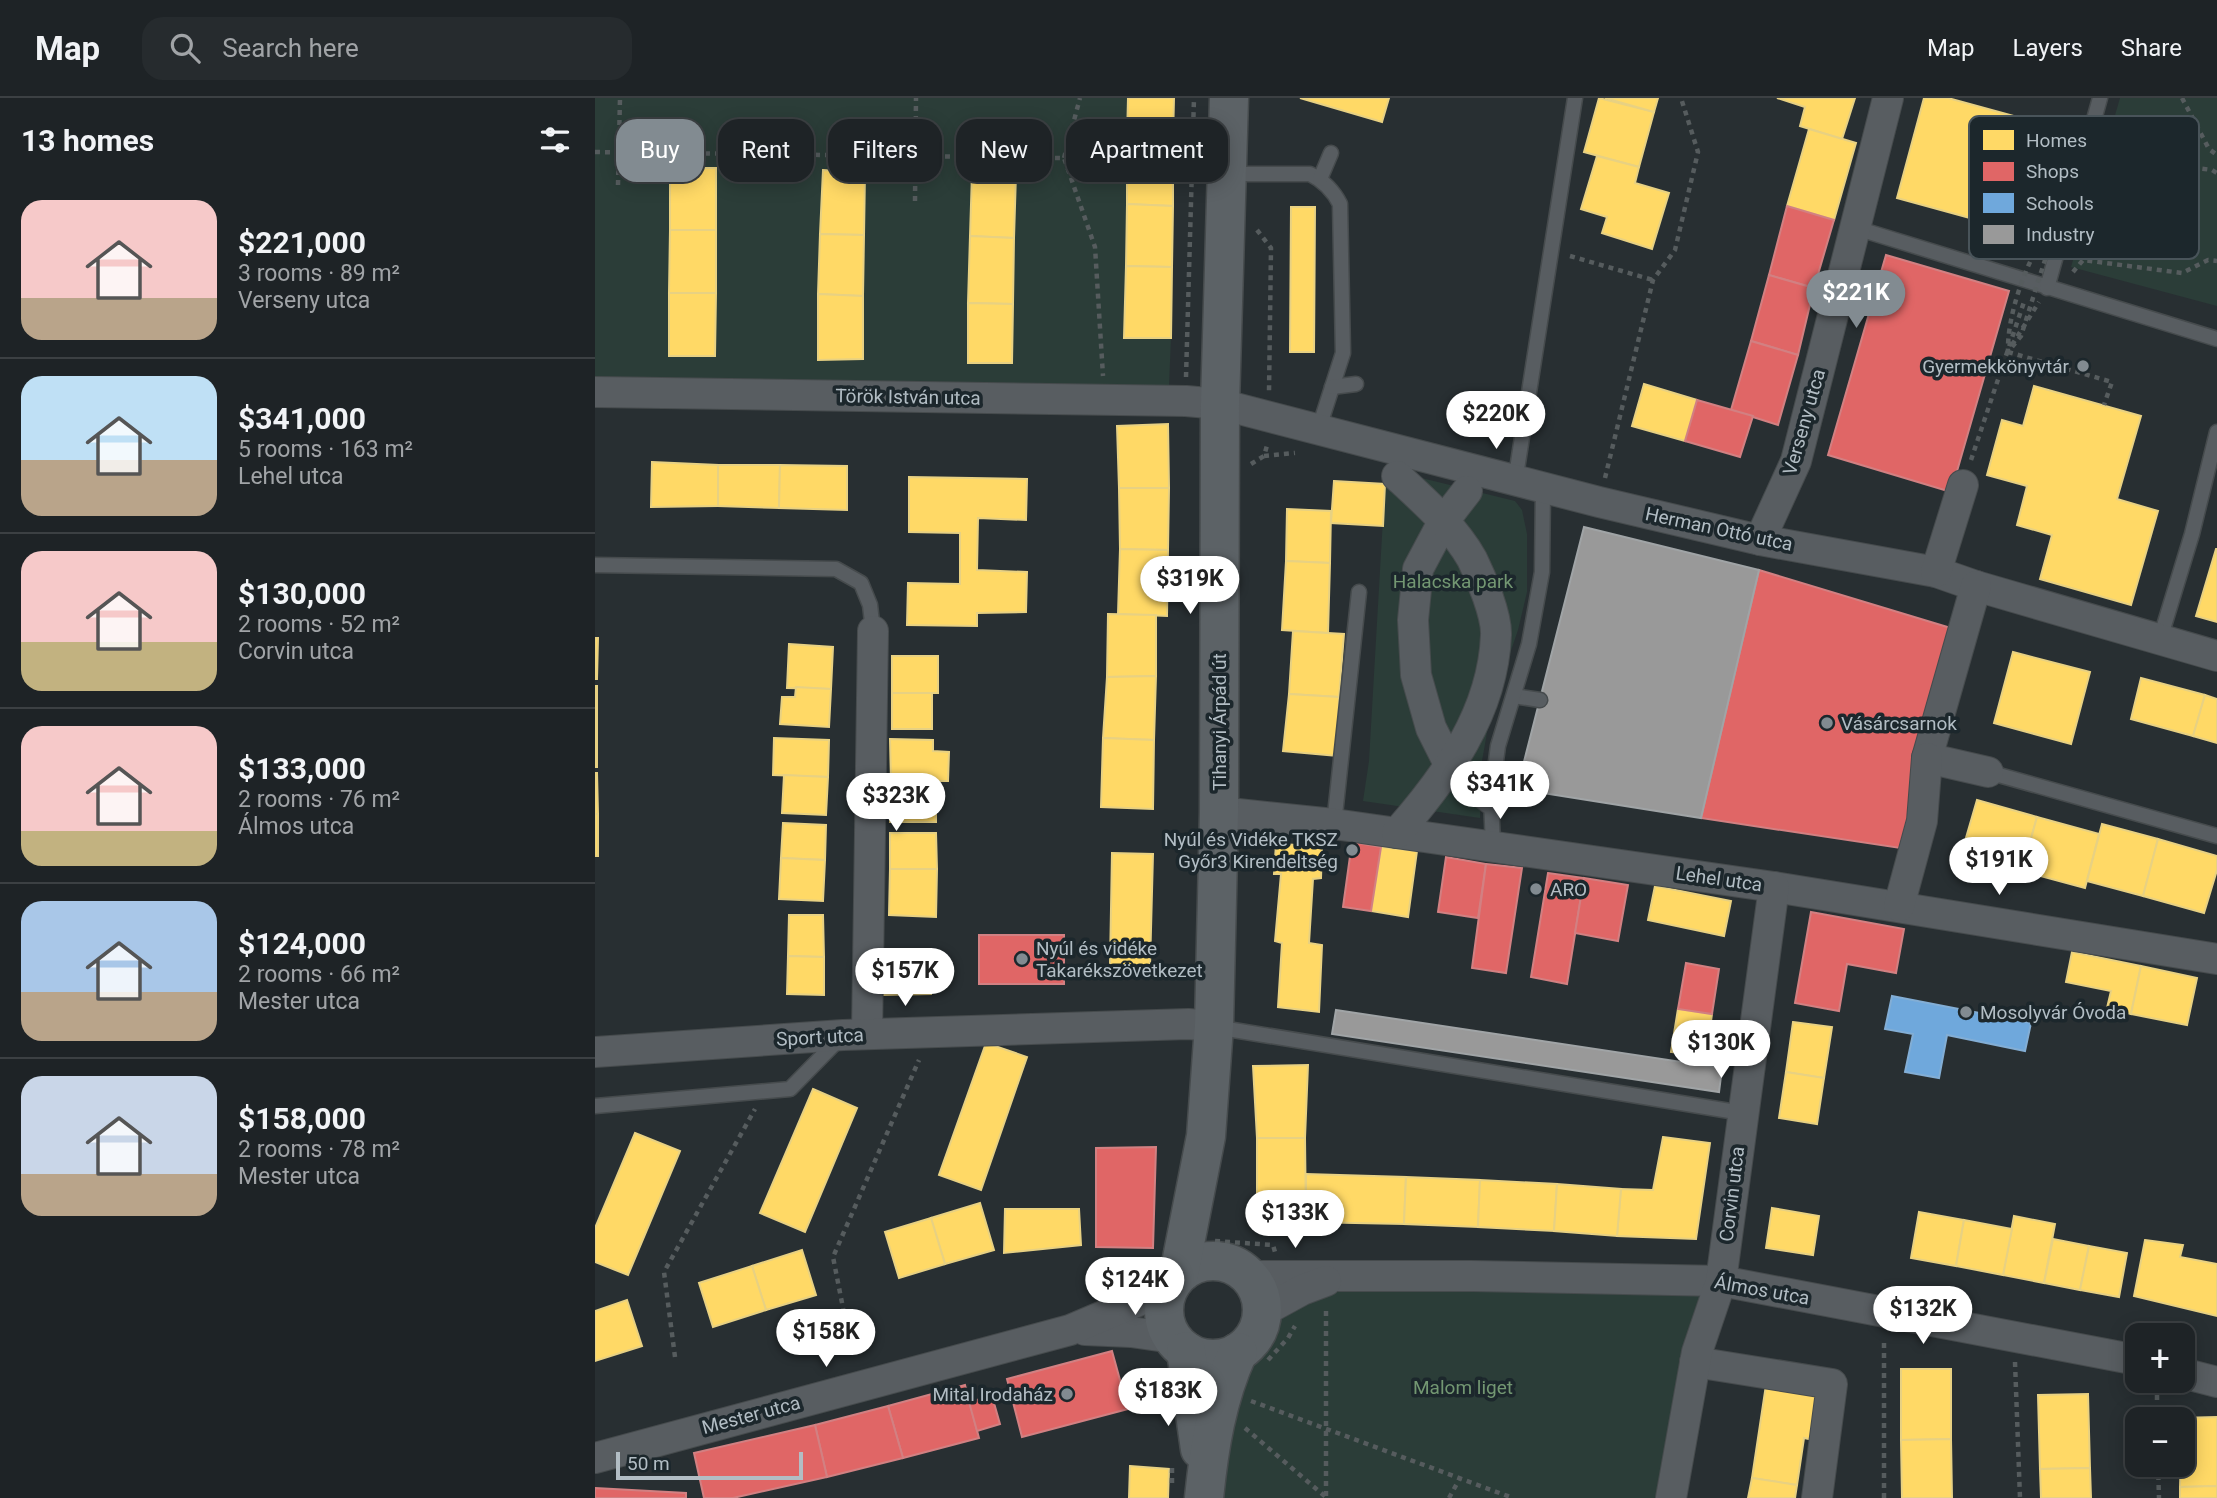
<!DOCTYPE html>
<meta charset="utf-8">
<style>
:root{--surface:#1e2326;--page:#262b2e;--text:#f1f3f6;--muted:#a1a4a7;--line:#3c4043;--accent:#828b91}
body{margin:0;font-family:Roboto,sans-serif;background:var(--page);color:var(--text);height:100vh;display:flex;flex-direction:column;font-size:26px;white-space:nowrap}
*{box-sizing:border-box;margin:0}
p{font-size:23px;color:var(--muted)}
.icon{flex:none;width:38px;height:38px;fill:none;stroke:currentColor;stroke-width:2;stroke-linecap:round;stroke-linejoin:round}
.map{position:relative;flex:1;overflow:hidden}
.drawer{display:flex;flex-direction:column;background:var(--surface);width:595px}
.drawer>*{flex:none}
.top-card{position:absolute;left:21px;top:21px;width:665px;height:63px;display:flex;gap:14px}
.buttons{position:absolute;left:1530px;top:1225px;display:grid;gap:14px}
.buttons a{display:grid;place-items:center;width:70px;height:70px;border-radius:14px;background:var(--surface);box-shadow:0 4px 18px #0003,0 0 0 2px var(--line);font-size:35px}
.scale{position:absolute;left:21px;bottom:18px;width:187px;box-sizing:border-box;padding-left:7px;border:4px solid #b2bdc4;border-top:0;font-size:19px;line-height:24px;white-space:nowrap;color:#b2bdc4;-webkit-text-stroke:5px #1c272c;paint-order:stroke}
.price{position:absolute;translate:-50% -60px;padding:0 16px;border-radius:24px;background:#fff;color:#222;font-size:23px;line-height:46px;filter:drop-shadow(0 2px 4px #0008)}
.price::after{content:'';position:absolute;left:50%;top:42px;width:21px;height:16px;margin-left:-10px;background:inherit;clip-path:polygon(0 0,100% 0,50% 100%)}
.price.current{background:var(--accent);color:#fff}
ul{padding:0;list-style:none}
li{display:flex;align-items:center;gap:21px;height:175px;padding:0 21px}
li+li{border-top:2px solid var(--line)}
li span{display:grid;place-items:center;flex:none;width:196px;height:140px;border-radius:21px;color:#555}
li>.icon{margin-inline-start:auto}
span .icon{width:84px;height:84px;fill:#fffc;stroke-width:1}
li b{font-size:30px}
h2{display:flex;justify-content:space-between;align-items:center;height:84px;padding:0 21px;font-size:30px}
.chip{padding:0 24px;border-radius:21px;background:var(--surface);box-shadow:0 4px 18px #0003,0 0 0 2px var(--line);font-size:24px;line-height:63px}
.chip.current{background:var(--accent);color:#fff}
header{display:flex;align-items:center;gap:42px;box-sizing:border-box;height:98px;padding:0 35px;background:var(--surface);border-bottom:2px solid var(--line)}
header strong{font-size:33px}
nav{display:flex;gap:38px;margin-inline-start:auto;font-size:24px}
.search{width:490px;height:63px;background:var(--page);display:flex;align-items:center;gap:18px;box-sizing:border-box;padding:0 24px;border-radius:21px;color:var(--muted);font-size:26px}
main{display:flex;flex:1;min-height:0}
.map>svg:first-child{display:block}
</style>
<header>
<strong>Map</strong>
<div class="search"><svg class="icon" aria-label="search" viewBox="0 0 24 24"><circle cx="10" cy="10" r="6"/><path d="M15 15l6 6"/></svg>Search here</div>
<nav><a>Map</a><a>Layers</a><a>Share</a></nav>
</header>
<main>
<section class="drawer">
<h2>13 homes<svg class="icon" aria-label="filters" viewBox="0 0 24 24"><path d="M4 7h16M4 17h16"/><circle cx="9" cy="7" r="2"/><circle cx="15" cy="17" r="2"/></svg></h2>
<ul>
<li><span style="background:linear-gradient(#f6c9c9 70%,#b9a48a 0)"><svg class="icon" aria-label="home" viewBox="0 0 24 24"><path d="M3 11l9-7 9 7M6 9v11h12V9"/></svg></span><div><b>$221,000</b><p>3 rooms · 89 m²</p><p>Verseny utca</p></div></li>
<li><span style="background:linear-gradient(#bfe0f5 60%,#b9a48a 0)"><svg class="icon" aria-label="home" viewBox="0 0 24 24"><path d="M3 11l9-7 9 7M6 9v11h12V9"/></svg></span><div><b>$341,000</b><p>5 rooms · 163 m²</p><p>Lehel utca</p></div></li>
<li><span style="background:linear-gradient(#f6c9c9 65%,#c2b280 0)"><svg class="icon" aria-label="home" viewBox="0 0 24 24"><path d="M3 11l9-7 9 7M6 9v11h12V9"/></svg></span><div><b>$130,000</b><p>2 rooms · 52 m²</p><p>Corvin utca</p></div></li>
<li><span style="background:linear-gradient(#f6c9c9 75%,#c2b280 0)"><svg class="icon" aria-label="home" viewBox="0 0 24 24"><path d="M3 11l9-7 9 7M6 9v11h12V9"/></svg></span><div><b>$133,000</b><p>2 rooms · 76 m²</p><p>Álmos utca</p></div></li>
<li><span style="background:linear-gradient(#a9c7e8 65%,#b9a48a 0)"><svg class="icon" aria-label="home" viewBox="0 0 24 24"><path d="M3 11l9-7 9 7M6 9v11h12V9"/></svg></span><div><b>$124,000</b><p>2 rooms · 66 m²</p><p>Mester utca</p></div></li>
<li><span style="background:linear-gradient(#c9d6e8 70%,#b9a48a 0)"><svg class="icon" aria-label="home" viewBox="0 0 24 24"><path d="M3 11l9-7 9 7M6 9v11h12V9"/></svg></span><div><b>$158,000</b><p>2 rooms · 78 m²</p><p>Mester utca</p></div></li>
</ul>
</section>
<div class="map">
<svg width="1622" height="1400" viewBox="0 0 1622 1400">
<rect width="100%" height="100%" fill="#282f32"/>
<!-- green -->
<g fill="#2b3d38">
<polygon points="0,0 533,0 529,240 576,240 574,288 0,281"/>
<polygon points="1525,0 1622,0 1622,208 1476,169"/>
<polygon points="794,372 920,403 927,412 932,436 932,494 923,532 896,612 887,663 885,720 768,703 774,663 790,386"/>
<polygon points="1126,1183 1076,1400 609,1400 655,1244 666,1222 707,1192"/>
</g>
<!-- homes -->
<g fill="#ffd966" stroke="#e8d182" stroke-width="2">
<polygon points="533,0 579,0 578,42 532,40"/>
<polygon points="705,0 794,0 787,24"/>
<polygon points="1004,0 1059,14 1044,69 989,54"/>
<polygon points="1010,0 1063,0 1059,14"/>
<polygon points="1182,0 1260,0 1247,41 1205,28 1210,9"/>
<polygon points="1329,0 1353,0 1444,25 1415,131 1302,100"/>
<polygon points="1214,31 1261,45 1239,122 1192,108"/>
<polygon points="532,40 578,42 578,108 532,106"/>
<polygon points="1002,58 1044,69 1040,85 1074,95 1057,151 1007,135 1012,119 986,111"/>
<rect x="75" y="70" width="46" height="62"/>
<polygon points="228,72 270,75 269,137 225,136"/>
<polygon points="377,75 421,76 419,140 375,138"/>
<polygon points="532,106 578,108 577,169 531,168"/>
<polygon points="696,109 720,109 719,254 695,254"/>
<polygon points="75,132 121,132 121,195 74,195"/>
<polygon points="225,136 269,137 268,198 223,196"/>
<polygon points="375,138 419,140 418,206 373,205"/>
<polygon points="531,168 577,169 576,240 529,240"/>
<polygon points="74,195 121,195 120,258 74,258"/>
<polygon points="223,196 268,198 268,261 223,262"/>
<polygon points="373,205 418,206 417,265 373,265"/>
<polygon points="1049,286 1102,302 1090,343 1037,328"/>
<polygon points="1439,288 1546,318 1522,401 1563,413 1536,507 1445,481 1457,437 1422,427 1432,388 1392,377 1407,322 1428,328"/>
<polygon points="573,326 574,390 524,390 522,328"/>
<polygon points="57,364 123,367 123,408 56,409"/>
<polygon points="123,367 185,367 184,410 123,408"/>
<polygon points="185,367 252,368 252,412 184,410"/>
<polygon points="314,379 432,381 431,422 383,420 382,472 432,474 431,514 382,515 382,528 312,527 313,485 365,486 365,435 314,434"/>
<polygon points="739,383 790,386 788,428 736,425"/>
<polygon points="524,390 574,390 573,452 525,451"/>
<polygon points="692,411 736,413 735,465 691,463"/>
<polygon points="525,451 573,452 572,518 523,516"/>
<polygon points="1621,451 1622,451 1622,524 1601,518"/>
<polygon points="691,463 735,465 733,535 687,532"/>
<polygon points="513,516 561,517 561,578 512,579"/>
<polygon points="698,533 749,536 744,599 694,596"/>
<polygon points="0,540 3,540 2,581 0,581"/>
<polygon points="194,546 238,549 236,591 192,590"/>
<polygon points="1418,554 1495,574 1476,646 1399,625"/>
<rect x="297" y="558" width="46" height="37"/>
<polygon points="561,578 559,642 508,640 512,579"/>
<polygon points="1546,580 1610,597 1598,638 1536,621"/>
<rect x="0" y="588" width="2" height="36"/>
<polygon points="201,589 236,591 234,629 185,626 187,599 200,599"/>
<rect x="297" y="595" width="40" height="36"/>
<polygon points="694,596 744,599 742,658 688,653"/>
<polygon points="1610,597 1622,601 1622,645 1598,638"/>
<rect x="0" y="624" width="2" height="45"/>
<polygon points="179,640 234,642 233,679 178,677"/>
<polygon points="508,640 559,642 558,711 506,709"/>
<polygon points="295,641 338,642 338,653 354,654 353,683 296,683"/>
<polygon points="0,675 2,675 3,716 0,716"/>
<polygon points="189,677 233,679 231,717 187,715"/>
<polygon points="296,683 341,683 341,724 295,724"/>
<polygon points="1382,702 1442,719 1427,773 1366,757"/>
<rect x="0" y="716" width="3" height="42"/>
<polygon points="1442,719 1504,736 1490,790 1427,773"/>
<polygon points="188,725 231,727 230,762 186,760"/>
<polygon points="1507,726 1563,741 1548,798 1492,783"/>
<polygon points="295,735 341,735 342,771 295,771"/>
<polygon points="1563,741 1622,758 1622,772 1609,815 1548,798"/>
<polygon points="681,746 727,748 726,780 718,781 714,845 727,847 724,914 683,909 687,845 680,843 686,776 679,776"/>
<polygon points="786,749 822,753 813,819 776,813"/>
<polygon points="517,755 558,756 555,869 515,867"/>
<polygon points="186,760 230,762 228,803 184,801"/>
<polygon points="295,771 342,771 341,819 294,817"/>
<polygon points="1060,788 1136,803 1129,838 1053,822"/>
<polygon points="194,817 228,817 229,859 193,858"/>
<polygon points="334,854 336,896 288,897 287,855"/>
<polygon points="1477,854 1546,868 1536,916 1512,910 1516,893 1471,884"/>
<polygon points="193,858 229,859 229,897 192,896"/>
<polygon points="1546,868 1602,880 1592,927 1536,916"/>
<polygon points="1083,911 1117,916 1111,959 1076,954"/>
<polygon points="1198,924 1237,929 1229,980 1191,974"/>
<polygon points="391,945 432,959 386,1092 344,1077"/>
<polygon points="713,967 710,1040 662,1040 658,968"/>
<polygon points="1191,974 1229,980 1222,1026 1184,1020"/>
<polygon points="218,991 262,1010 210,1134 165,1115"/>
<polygon points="40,1035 85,1053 33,1177 0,1164 0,1130"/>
<polygon points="1068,1039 1115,1045 1101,1141 1022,1138 1026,1091 1058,1092"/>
<polygon points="662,1040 710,1040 711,1124 662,1124"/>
<polygon points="711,1076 811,1079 809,1126 711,1124"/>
<polygon points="811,1079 885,1082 883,1129 809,1126"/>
<polygon points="885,1082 962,1086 959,1133 883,1129"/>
<polygon points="962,1086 1026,1091 1022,1138 959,1133"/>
<polygon points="385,1105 399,1152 350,1166 336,1120"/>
<polygon points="1177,1110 1224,1118 1218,1157 1171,1150"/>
<polygon points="410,1111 484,1111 486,1147 409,1155"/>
<polygon points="1324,1114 1369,1122 1361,1168 1316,1160"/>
<polygon points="1419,1118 1460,1126 1449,1185 1408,1177"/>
<polygon points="336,1120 350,1166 304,1180 290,1134"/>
<polygon points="1369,1122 1417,1131 1408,1177 1361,1168"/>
<polygon points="1458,1141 1494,1148 1485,1192 1449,1185"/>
<polygon points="1550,1142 1588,1147 1585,1159 1622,1166 1622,1218 1539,1198"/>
<polygon points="1494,1148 1532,1155 1524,1199 1485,1192"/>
<polygon points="207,1152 221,1197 171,1212 157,1168"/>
<polygon points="157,1168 171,1212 118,1229 104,1185"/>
<polygon points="32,1202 47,1248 0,1263 0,1213"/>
<polygon points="1306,1271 1356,1271 1356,1341 1306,1342"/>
<polygon points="1171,1287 1226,1296 1219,1342 1209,1340 1202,1387 1157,1380"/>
<polygon points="1493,1296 1495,1370 1445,1371 1443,1297"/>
<polygon points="1622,1319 1622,1388 1585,1389 1587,1321 1583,1320"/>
<polygon points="1356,1341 1357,1400 1307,1400 1306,1342"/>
<polygon points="535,1368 574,1371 573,1400 534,1400"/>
<polygon points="1495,1370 1496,1400 1446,1400 1445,1371"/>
<polygon points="1157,1380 1202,1387 1200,1400 1153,1400"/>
<polygon points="1622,1388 1622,1400 1585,1400 1585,1389"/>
</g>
<!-- shops -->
<g fill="#e06666" stroke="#d28082" stroke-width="2">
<polygon points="1192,108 1239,122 1219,190 1174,177"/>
<polygon points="1291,157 1414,193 1356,394 1233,357"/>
<polygon points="1174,177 1219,190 1203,257 1156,243"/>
<polygon points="1156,243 1203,257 1183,327 1136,312"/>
<polygon points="1102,302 1158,318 1145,359 1090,343"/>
<polygon points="1164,472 1359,531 1305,750 1106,720"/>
<polygon points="757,744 786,749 776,813 748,809"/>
<polygon points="851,759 891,766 883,820 843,814"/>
<polygon points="891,766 927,770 911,875 877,870"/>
<polygon points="953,775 989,780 972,886 936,879"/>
<polygon points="989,780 1033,787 1023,843 980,835"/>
<polygon points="1216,814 1309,831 1301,875 1252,866 1244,913 1200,905"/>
<rect x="384" y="837" width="85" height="49"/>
<polygon points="1091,865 1124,871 1117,916 1083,911"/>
<polygon points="561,1049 558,1150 501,1149 501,1050"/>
<polygon points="517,1253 533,1311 427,1339 412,1281"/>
<polygon points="370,1287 384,1340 308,1360 293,1308"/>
<polygon points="397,1298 405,1326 382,1333 374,1304"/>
<polygon points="293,1308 308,1360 232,1379 220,1327"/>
<polygon points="220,1327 232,1379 138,1400 109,1400 99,1355"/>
<polygon points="0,1390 91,1395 91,1400 0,1400"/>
</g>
<!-- schools -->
<polygon fill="#6fa8dc" stroke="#83aed5" stroke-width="2" points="1297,898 1436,925 1430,953 1352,937 1344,980 1310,974 1318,936 1290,931"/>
<!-- industry -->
<g fill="#999" stroke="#a0a4a6" stroke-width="2">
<polygon points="989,429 1164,472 1106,720 922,691"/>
<polygon points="741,912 1127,970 1124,994 737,936"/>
</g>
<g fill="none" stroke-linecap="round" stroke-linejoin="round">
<defs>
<g id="lane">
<path d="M632,76h83c14,7 23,16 30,30l3,149 -25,78"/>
<polyline points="725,81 736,55"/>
<polyline points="1261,130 1622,241"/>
<polyline points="1452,190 1505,0"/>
<polyline points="737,289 761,286"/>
<polyline points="920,384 980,0"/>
<polyline points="0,467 241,471 266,485 275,507 278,533"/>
<polyline points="1565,541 1597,436 1622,334"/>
<polyline points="919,598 945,602"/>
<polyline points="1393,674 1622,738"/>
<polyline points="739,726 764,494"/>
<polyline points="898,748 896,701 903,648 934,546 947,474 948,391"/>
<polyline points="620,929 1147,1015"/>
<polyline points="0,1008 195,991 246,939"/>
</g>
<g id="street">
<polyline points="0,294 591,303 625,306 1004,404 1165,442 1341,474 1381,488 1622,558"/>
<polyline points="872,393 848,424 823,471 818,522 821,577 836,630 855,668 896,701"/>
<polyline points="1165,442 1201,363 1293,0"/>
<polyline points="1341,474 1368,387"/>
<polyline points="1381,488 1332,660 1393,674"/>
<polyline points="624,714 739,726 1179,789 1622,861"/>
<path d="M802,735c49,-56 96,-120 99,-198 1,-19 -15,-58 -24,-76 -18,-32 -48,-58 -75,-83"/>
<polyline points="1304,808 1327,723 1332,660"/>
<polyline points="272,936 278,533"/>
<polyline points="0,954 248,937 593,926 619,928"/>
<polyline points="653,1178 877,1178 1126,1183 1542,1262"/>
<polyline points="667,1214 707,1192 731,1183"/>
<polyline points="490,1232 536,1234 578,1240"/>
<polyline points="1100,1264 1237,1286 1222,1400"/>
<polyline points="1587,1275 1622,1284"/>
<polyline points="0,1360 475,1232 574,1190"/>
<polyline points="1076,1400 1102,1254 1126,1183 1179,789"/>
</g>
<g id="secondary">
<circle cx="618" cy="1212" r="49"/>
<polyline points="584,1176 611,1038 619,928 624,714 625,306 634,0"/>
<polyline points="591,1253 605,1351"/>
<path d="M609,1400c5,-50 13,-100 34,-146"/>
</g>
</defs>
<!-- lane casing -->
<use href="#lane" stroke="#464b4d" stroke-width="17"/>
<!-- street casing -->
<use href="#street" stroke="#464b4d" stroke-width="32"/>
<!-- secondary casing -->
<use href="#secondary" stroke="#464b4d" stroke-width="41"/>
<!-- path -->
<g stroke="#565c5e" stroke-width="4.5" stroke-dasharray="5 5" stroke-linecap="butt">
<polyline points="1587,0 1614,51 1622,57"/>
<polyline points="1512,44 1555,51 1594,69 1617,72 1622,75"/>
<polyline points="0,54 469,60 500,149 508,278"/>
<polyline points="469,60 485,0"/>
<polyline points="23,87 25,0"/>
<polyline points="320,103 321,0"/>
<polyline points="662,132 676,150 674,294"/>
<polyline points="975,158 1058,182"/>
<polyline points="1478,174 1488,162 1587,175 1613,162 1622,163"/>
<polyline points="1417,247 1444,204"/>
<polyline points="1413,254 1517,284 1509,307"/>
<polyline points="591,279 599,0"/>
<polyline points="669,358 700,355"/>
<polyline points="1376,362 1430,201"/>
<polyline points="656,366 669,358 673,344"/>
<polyline points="1010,380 1058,182 1080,152 1103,54 1086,0"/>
<polyline points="620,1143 678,1147 680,1154"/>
<polyline points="249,1215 238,1159 324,962"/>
<polyline points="80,1259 69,1174 160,1011"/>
<polyline points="673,1262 693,1240 700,1228"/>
<polyline points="1420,1264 1425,1400"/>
<polyline points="1562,1287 1562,1321"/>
<polyline points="656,1303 918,1400"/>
<polyline points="650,1330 732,1400"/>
<polyline points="1563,1367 1564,1400"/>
<polyline points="577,1385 577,1366"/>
<polyline points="731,1398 731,1210"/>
<polyline points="854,1400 865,1380"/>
<polyline points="1289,1400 1289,1240"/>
</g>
<!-- lane -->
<use href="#lane" stroke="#585d61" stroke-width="14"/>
<!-- street -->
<use href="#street" stroke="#585d61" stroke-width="30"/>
<!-- secondary -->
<use href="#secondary" stroke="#5c6266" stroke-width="38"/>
<!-- path-bridge -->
<path stroke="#565c5e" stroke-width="4.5" stroke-dasharray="5 5" stroke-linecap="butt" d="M1447,141l3,21 -8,25 -16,51 -13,16c-1,-35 16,-83 34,-113z"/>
</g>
<!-- markers -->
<g fill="#828b91" stroke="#1c272c" stroke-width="2.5">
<circle cx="1488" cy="268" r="7"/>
<circle cx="1232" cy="625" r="7"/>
<circle cx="757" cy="752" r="7"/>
<circle cx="941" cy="791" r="7"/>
<circle cx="427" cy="861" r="7"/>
<circle cx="1371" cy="914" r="7"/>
<circle cx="472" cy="1296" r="7"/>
</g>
<g text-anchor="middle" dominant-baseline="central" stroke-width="7" stroke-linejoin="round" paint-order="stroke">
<!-- poi labels -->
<g font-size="19" fill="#b2bdc4" stroke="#1c272c" text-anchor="start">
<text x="1474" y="268" text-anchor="end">Gyermekkönyvtár</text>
<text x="1246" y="625">Vásárcsarnok</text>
<text x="743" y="741" text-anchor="end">Nyúl és Vidéke TKSZ<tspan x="743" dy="22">Győr3 Kirendeltség</tspan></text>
<text x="955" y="791">ARO</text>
<text x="441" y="850">Nyúl és vidéke<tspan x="441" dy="22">Takarékszövetkezet</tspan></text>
<text x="1385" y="914">Mosolyvár Óvoda</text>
<text x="458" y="1296" text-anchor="end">Mital Irodaház</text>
</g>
<!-- street labels -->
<g font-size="19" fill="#b2bdc4" stroke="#1c272c">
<text transform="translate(313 299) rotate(1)">Török István utca</text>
<text transform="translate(1209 324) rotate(-74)">Verseny utca</text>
<text transform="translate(1124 431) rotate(12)">Herman Ottó utca</text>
<text transform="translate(624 624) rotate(-90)">Tihanyi Árpád út</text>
<text transform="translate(1124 781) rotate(8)">Lehel utca</text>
<text transform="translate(225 939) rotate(-3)">Sport utca</text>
<text transform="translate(1137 1096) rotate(-83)">Corvin utca</text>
<text transform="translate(1167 1192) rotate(10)">Álmos utca</text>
<text transform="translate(156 1317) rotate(-15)">Mester utca</text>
</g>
<!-- park labels -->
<g font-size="19" fill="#739772" stroke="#1c272c">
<text x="858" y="483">Halacska park</text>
<text x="868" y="1289">Malom liget</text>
</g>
</g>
<!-- legend -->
<rect x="1374" y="18" width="230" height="143" rx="10" fill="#1c272c" stroke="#49545a" stroke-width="2"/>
<rect x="1388" y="32" width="31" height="20" fill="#ffd966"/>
<rect x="1388" y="64" width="31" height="19" fill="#e06666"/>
<rect x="1388" y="95" width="31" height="20" fill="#6fa8dc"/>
<rect x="1388" y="127" width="31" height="19" fill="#999"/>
<g font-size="19" fill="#b2bdc4">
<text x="1431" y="49">Homes</text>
<text x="1431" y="80">Shops</text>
<text x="1431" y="112">Schools</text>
<text x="1431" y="143">Industry</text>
</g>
</svg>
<div class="buttons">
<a>+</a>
<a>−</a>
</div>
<div class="scale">50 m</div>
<b class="price current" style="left:1261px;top:232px">$221K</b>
<b class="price" style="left:901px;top:353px">$220K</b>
<b class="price" style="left:595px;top:518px">$319K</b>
<b class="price" style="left:905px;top:723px">$341K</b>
<b class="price" style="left:301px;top:735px">$323K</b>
<b class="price" style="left:1404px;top:799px">$191K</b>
<b class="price" style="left:310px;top:910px">$157K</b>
<b class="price" style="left:1126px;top:982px">$130K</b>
<b class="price" style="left:700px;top:1152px">$133K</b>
<b class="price" style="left:540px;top:1219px">$124K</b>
<b class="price" style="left:1328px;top:1248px">$132K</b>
<b class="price" style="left:231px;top:1271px">$158K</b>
<b class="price" style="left:573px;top:1330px">$183K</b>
<div class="top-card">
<a class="chip current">Buy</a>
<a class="chip">Rent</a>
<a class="chip">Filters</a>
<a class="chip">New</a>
<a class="chip">Apartment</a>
</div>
</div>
</main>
